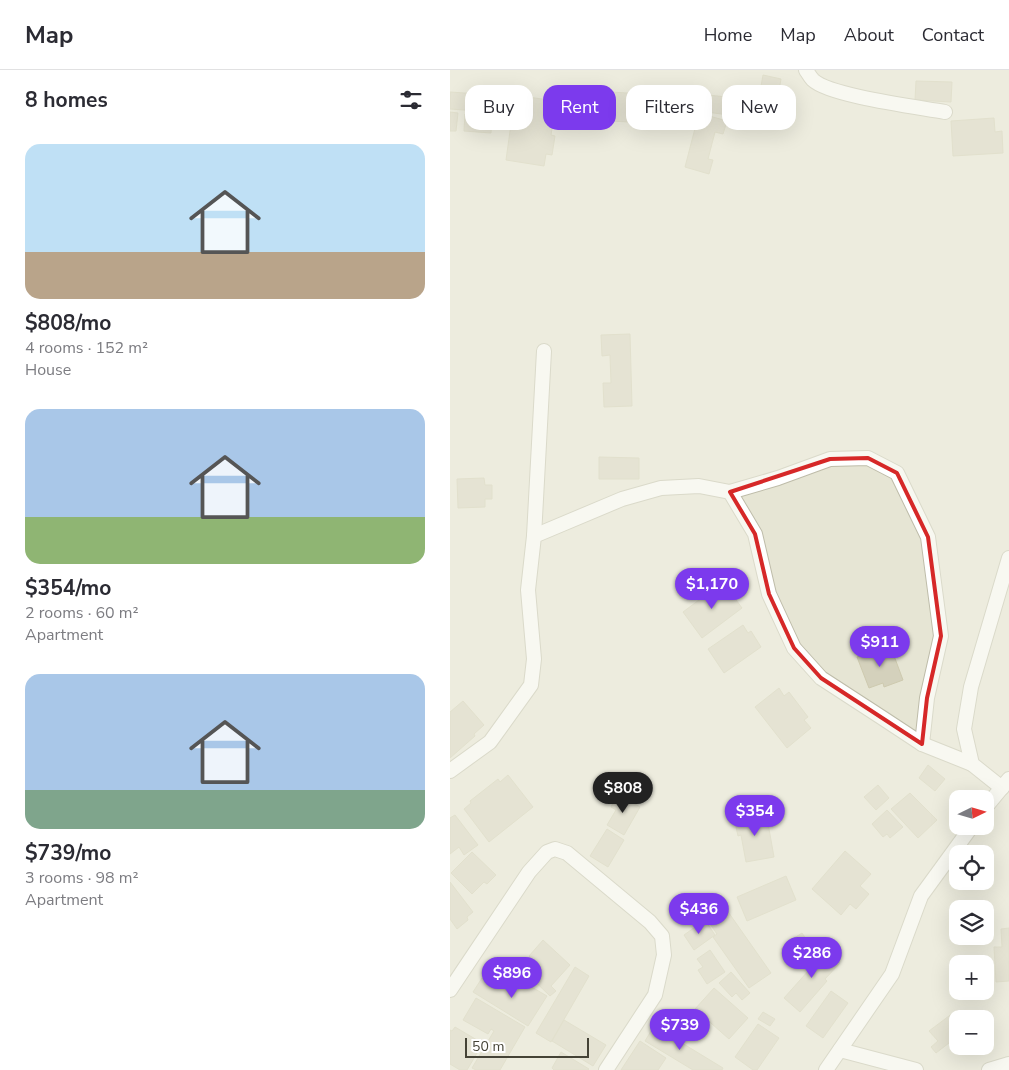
<!DOCTYPE html>
<meta charset="utf-8">
<style>
:root{--surface:#fff;--page:#f7f7f7;--text:#2b2b33;--muted:#7c7c81;--line:#e1e1e2;--accent:#7c3aed}
body{margin:0;font-family:"Nunito Sans",sans-serif;background:var(--page);color:var(--text);height:100vh;display:flex;flex-direction:column;font-size:19px;white-space:nowrap}
*{box-sizing:border-box;margin:0}
p{font-size:16px;color:var(--muted)}
.icon{flex:none;width:28px;height:28px;fill:none;stroke:currentColor;stroke-width:2;stroke-linecap:round;stroke-linejoin:round}
.map{position:relative;flex:1;overflow:hidden}
.drawer{display:flex;flex-direction:column;background:var(--surface);width:450px}
.drawer>*{flex:none}
.hud{position:absolute;left:15px;top:15px;width:469px;height:45px;display:flex;gap:10px}
.needle{width:32px;rotate:85deg}
.fabs{position:absolute;left:499px;top:720px;display:grid;gap:10px}
.fabs a{display:grid;place-items:center;width:45px;height:45px;border-radius:10px;background:var(--surface);box-shadow:0 5px 20px #0002;font-size:25px}
.scale{position:absolute;left:15px;bottom:12px;width:124px;box-sizing:border-box;padding-left:5px;border:2px solid #454336;border-top:0;font-size:14px;line-height:18px;white-space:nowrap;color:#454336;-webkit-text-stroke:4px #fff;paint-order:stroke}
.price{position:absolute;translate:-50% -42px;padding:0 11px;border-radius:18px;background:var(--accent);color:#fff;font-size:16px;line-height:32px;filter:drop-shadow(0 1px 2px #0008)}
.price::after{content:'';position:absolute;left:50%;top:30px;width:15px;height:11px;margin-left:-8px;background:inherit;clip-path:polygon(0 0,100% 0,50% 100%)}
.price.active{background:#222;color:#fff}
ul{padding:0;list-style:none}
li{display:grid;align-content:center;gap:10px;height:265px;padding:0 25px}
li span{display:grid;place-items:center;height:155px;border-radius:15px;color:#555}
li>.icon{margin-inline-start:auto}
span .icon{width:90px;height:90px;fill:#fffc;stroke-width:1}
li b{font-size:21px}
h2{display:flex;justify-content:space-between;align-items:center;height:60px;padding:0 25px;font-size:21px}
.tag{padding:0 18px;border-radius:15px;background:var(--surface);box-shadow:0 5px 20px #0002;font-size:18px;line-height:45px}
.tag.active{background:var(--accent);color:#fff}
header{display:flex;align-items:center;gap:30px;box-sizing:border-box;height:70px;padding:0 25px;background:var(--surface);border-bottom:1px solid var(--line)}
header strong{font-size:24px}
nav{display:flex;gap:28px;margin-inline-start:auto;font-size:18px}
main{display:flex;flex:1;min-height:0}
.map>svg:first-child{display:block}
</style>
<header>
<strong>Map</strong>
<nav><a>Home</a><a>Map</a><a>About</a><a>Contact</a></nav>
</header>
<main>
<section class="drawer">
<h2>8 homes<svg class="icon" aria-label="filters" viewBox="0 0 24 24"><path d="M4 7h16M4 17h16"/><circle cx="9" cy="7" r="2"/><circle cx="15" cy="17" r="2"/></svg></h2>
<ul>
<li><span style="background:linear-gradient(#bfe0f5 70%,#b9a48a 0)"><svg class="icon" aria-label="home" viewBox="0 0 24 24"><path d="M3 11l9-7 9 7M6 9v11h12V9"/></svg></span><div><b>$808/mo</b><p>4 rooms · 152 m²</p><p>House</p></div></li>
<li><span style="background:linear-gradient(#a9c7e8 70%,#8fb573 0)"><svg class="icon" aria-label="home" viewBox="0 0 24 24"><path d="M3 11l9-7 9 7M6 9v11h12V9"/></svg></span><div><b>$354/mo</b><p>2 rooms · 60 m²</p><p>Apartment</p></div></li>
<li><span style="background:linear-gradient(#a9c7e8 75%,#7fa58c 0)"><svg class="icon" aria-label="home" viewBox="0 0 24 24"><path d="M3 11l9-7 9 7M6 9v11h12V9"/></svg></span><div><b>$739/mo</b><p>3 rooms · 98 m²</p><p>Apartment</p></div></li>
</ul>
</section>
<div class="map">
<svg width="559" height="1000" viewBox="0 0 559 1000">
<rect width="100%" height="100%" fill="#f3f2e6"/>
<!-- residential -->
<path fill="#e6e5d4" fill-rule="evenodd" d="M0,0h559v1000h-559zM508,729h27v27h-27zM508,784h27v27h-27zM508,839h27v27h-27zM508,894h27v27h-27zM508,949h27v27h-27z"/>
<!-- building -->
<g fill="#d4d1bc" stroke="#cecaaf">
<polygon points="313,5 331,9 328,26 310,22"/>
<polygon points="466,11 502,12 501,32 465,30"/>
<polygon points="106,20 135,24 134,36 127,35 126,42 105,39 101,65 105,66 102,85 96,84 94,96 56,90 65,25 105,31"/>
<polygon points="0,22 43,25 42,42 0,39"/>
<polygon points="161,22 224,26 223,54 159,51"/>
<polygon points="258,25 304,30 302,48 256,42"/>
<polygon points="0,42 8,43 6,61 0,61"/>
<polygon points="249,43 277,51 273,64 265,62 258,89 263,90 259,104 235,97"/>
<polygon points="15,44 42,46 41,63 14,61"/>
<polygon points="544,48 545,62 552,61 553,83 503,86 501,51"/>
<polygon points="180,264 182,336 154,337 153,313 161,313 160,285 152,286 151,265"/>
<polygon points="149,387 189,388 189,409 149,409"/>
<polygon points="34,408 35,415 42,415 42,429 35,429 35,437 8,438 7,409"/>
<polygon points="273,512 292,538 252,568 233,542"/>
<polygon points="293,555 298,563 301,561 311,577 274,603 258,579"/>
<polygon points="440,575 453,610 434,617 433,613 419,618 407,587"/>
<polygon points="329,618 334,626 339,622 358,647 354,650 361,658 337,678 305,637"/>
<polygon points="13,631 34,655 24,664 25,666 0,688 0,642"/>
<polygon points="478,695 495,709 485,721 469,708"/>
<polygon points="58,705 83,737 39,772 14,739 21,733 20,731 48,709 50,712"/>
<polygon points="428,715 439,728 426,740 414,727"/>
<polygon points="460,723 487,750 468,768 441,739"/>
<polygon points="168,724 190,737 174,765 157,755 166,740 161,737"/>
<polygon points="437,740 453,757 440,768 437,764 433,767 422,754"/>
<polygon points="316,742 324,787 296,792 291,765 288,766 284,748"/>
<polygon points="5,745 28,775 14,785 9,777 0,784 0,748"/>
<polygon points="157,759 174,770 158,797 140,786"/>
<polygon points="395,781 421,804 410,816 419,824 406,839 400,834 391,845 362,819"/>
<polygon points="22,782 46,805 37,814 34,812 22,824 1,803"/>
<polygon points="336,806 346,830 297,851 287,827"/>
<polygon points="0,812 23,842 17,847 18,850 7,859 0,849"/>
<polygon points="274,836 321,903 299,918 263,867 267,864 256,848"/>
<polygon points="255,850 265,865 244,880 234,865"/>
<polygon points="559,858 559,911 546,912 544,877 552,877 551,859"/>
<polygon points="352,863 360,875 349,883 341,870"/>
<polygon points="93,870 120,895 101,916 106,921 100,926 72,899 82,889 79,886"/>
<polygon points="340,873 348,883 339,890 331,879"/>
<polygon points="371,876 390,893 375,909 377,911 350,942 334,928 359,900 354,895"/>
<polygon points="260,880 275,902 257,914 248,900 253,897 247,889"/>
<polygon points="125,897 139,906 101,972 86,963"/>
<polygon points="281,902 300,923 292,930 286,923 282,927 269,913"/>
<polygon points="32,908 44,915 47,909 67,922 73,912 97,926 78,956 23,922"/>
<polygon points="264,918 298,948 279,969 245,939"/>
<polygon points="381,921 398,933 373,968 356,956"/>
<polygon points="26,928 75,957 50,1000 26,1000 22,998 44,961 41,959 38,964 13,950"/>
<polygon points="215,940 223,947 213,959 206,953"/>
<polygon points="507,940 514,949 508,949 508,966 486,983 481,977 488,971 479,961"/>
<polygon points="313,942 325,949 320,956 308,949"/>
<polygon points="114,950 156,975 143,996 102,971"/>
<polygon points="308,954 329,968 307,1000 303,1000 285,987"/>
<polygon points="204,956 273,998 272,1000 243,1000 195,971"/>
<polygon points="5,957 27,970 24,974 30,978 17,1000 10,1000 0,994 0,960 2,961"/>
<polygon points="190,971 216,988 208,1000 171,1000"/>
<polygon points="111,982 139,999 138,1000 104,1000 102,998"/>
</g>
<g fill="none" stroke-linecap="round" stroke-linejoin="round">
<defs>
<g id="street">
<path d="M356,0c2,3 4,7 7,10 17,16 105,27 132,32"/>
<polyline points="280,422 305,464 319,524 344,578 371,608 431,647 472,674 522,694"/>
<polyline points="84,466 94,281"/>
<polyline points="0,701 40,672 81,615 84,589 78,520 84,466 172,429 211,418 249,416 280,422 328,408 380,389 418,388 447,403 478,467 491,566 477,628 472,674"/>
<polyline points="552,718 522,694 514,659 521,617 559,488"/>
<polyline points="535,738 559,709"/>
<polyline points="0,920 79,802 97,782 105,779 117,783 200,852 212,866 214,885 205,925 156,1000"/>
<polyline points="390,980 466,1000"/>
<polyline points="376,1000 442,904 471,826 522,756"/>
<polyline points="539,1000 559,994"/>
</g>
</defs>
<!-- street casing -->
<use href="#street" stroke="#bebca9" stroke-width="16"/>
<!-- street -->
<use href="#street" stroke="#fff" stroke-width="14"/>
</g>
<!-- marked area -->
<path d="M0 0H559V1000H0ZM418,388l29,15 31,64 13,99 -14,62 -5,46 -101,-66 -27,-30 -25,-54 -14,-60 -25,-42 100,-33z" fill="#f3f2e6" fill-opacity=".55" fill-rule="evenodd"/>
<path fill="none" stroke="#d62828" stroke-width="4" stroke-linejoin="round" d="M418,388l29,15 31,64 13,99 -14,62 -5,46 -101,-66 -27,-30 -25,-54 -14,-60 -25,-42 100,-33z"/>
</svg>
<div class="fabs">
<a><svg class="needle" viewBox="-14 -14 28 28"><path d="M0-13l5 13h-10z" fill="#e53935"/><path d="M0 13l5-13h-10z" fill="#7c7c81"/></svg></a>
<a><svg class="icon" aria-label="locate" viewBox="0 0 24 24"><circle cx="12" cy="12" r="6"/><path d="M12 2v4M12 18v4M2 12h4M18 12h4"/></svg></a>
<a><svg class="icon" aria-label="layers" viewBox="0 0 24 24"><path d="M12 4l9 5-9 5-9-5zM3 14l9 5 9-5"/></svg></a>
<a>+</a>
<a>−</a>
</div>
<div class="scale">50 m</div>
<b class="price" style="left:262px;top:540px">$1,170</b>
<b class="price" style="left:430px;top:598px">$911</b>
<b class="price active" style="left:173px;top:744px">$808</b>
<b class="price" style="left:305px;top:767px">$354</b>
<b class="price" style="left:249px;top:865px">$436</b>
<b class="price" style="left:362px;top:909px">$286</b>
<b class="price" style="left:62px;top:929px">$896</b>
<b class="price" style="left:230px;top:981px">$739</b>
<div class="hud">
<a class="tag">Buy</a>
<a class="tag active">Rent</a>
<a class="tag">Filters</a>
<a class="tag">New</a>
</div>
</div>
</main>
